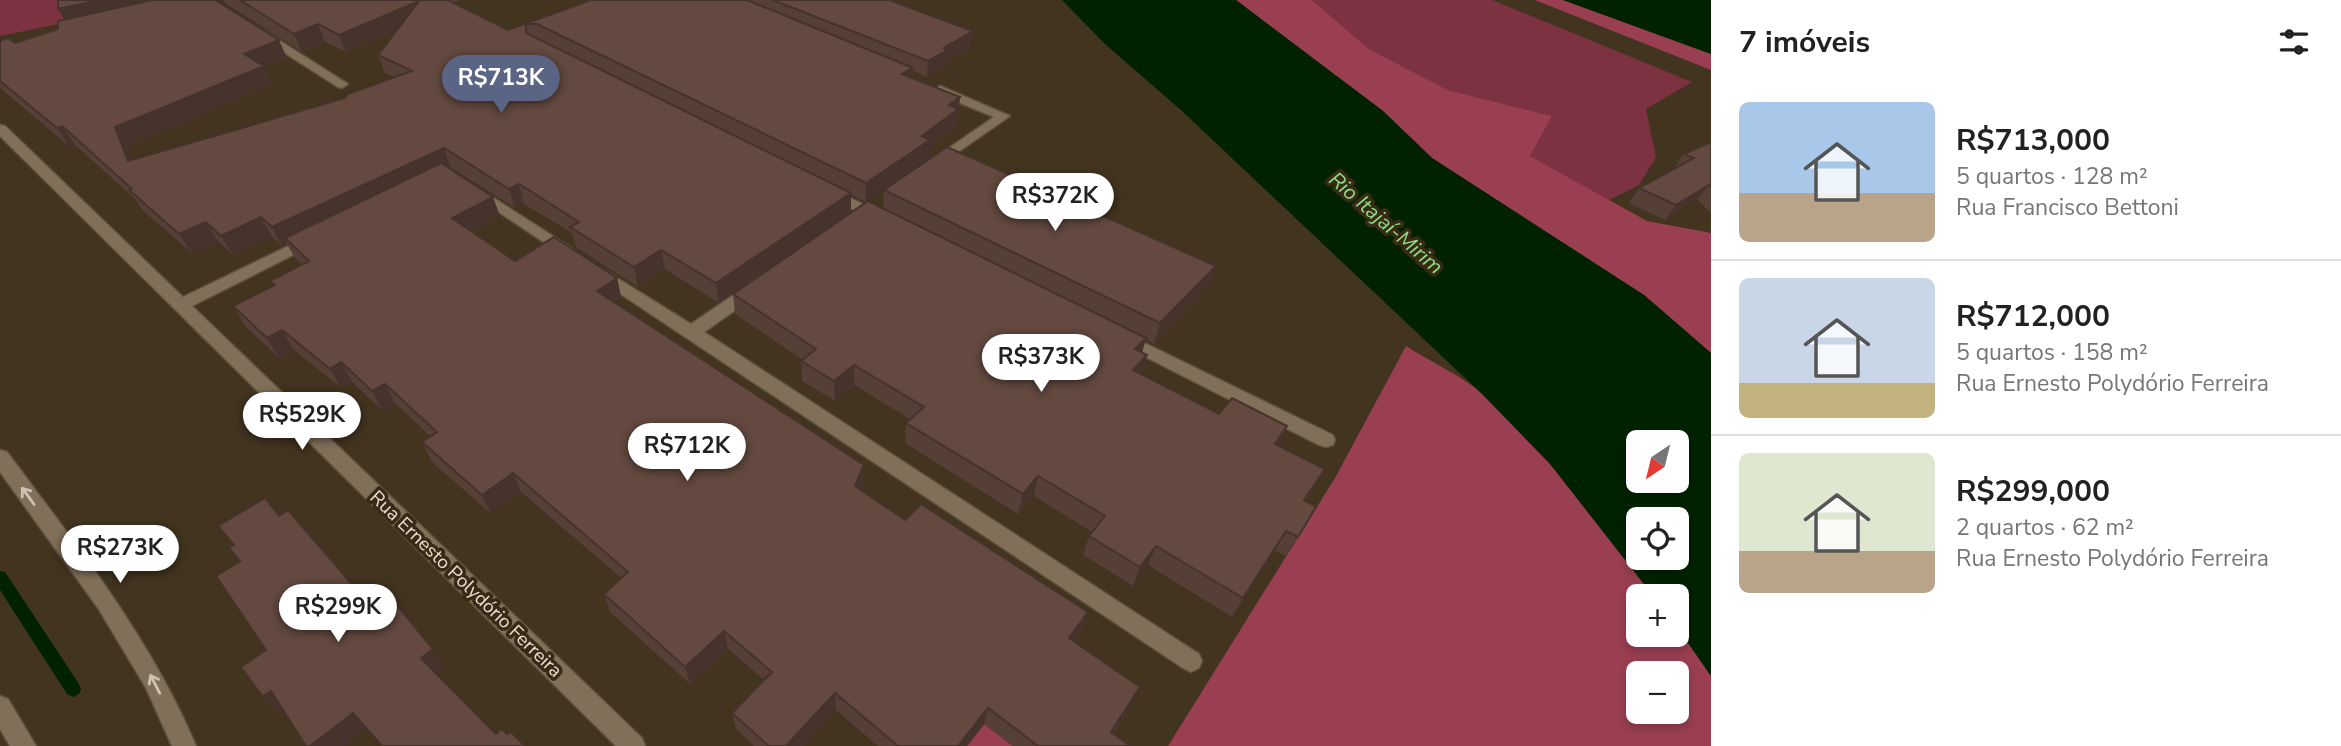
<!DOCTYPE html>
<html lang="pt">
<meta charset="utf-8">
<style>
:root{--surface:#fff;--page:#f6f6f6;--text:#222;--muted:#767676;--line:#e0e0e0;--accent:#5a6485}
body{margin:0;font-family:"Nunito Sans",sans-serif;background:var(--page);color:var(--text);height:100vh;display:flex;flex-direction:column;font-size:26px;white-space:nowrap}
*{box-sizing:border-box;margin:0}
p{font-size:23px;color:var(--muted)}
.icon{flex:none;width:38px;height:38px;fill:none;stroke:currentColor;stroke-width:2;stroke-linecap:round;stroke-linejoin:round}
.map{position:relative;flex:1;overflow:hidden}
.drawer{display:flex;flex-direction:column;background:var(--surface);width:630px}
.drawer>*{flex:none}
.needle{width:46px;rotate:215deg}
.tools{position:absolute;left:1626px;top:430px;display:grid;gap:14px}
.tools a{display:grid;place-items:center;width:63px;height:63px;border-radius:10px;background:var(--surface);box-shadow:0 4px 10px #0003;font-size:35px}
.price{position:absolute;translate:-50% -60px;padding:0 16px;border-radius:24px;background:#fff;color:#222;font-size:23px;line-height:46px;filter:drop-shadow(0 2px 4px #0008)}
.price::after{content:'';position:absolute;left:50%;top:42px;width:21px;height:16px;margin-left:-10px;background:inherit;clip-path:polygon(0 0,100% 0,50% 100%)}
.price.active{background:var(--accent);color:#fff}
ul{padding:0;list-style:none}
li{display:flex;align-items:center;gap:21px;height:175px;padding:0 28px}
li+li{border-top:2px solid var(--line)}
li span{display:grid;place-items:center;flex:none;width:196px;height:140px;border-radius:10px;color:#555}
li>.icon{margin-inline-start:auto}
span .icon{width:84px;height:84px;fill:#fffc;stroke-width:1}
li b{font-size:30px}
h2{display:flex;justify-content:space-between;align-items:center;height:84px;padding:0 28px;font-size:30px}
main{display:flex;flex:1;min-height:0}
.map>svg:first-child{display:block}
</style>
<main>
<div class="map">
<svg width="1711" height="746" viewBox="0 0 1711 746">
<rect width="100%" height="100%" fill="#42341f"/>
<!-- green -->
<g fill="#7d3242">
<polygon points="0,0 80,0 69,22 0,36"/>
<polygon points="1312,0 1492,0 1692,82 1646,109 1656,157 1639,185 1609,200 1529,156 1552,116 1448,90 1369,49"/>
</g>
<!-- forest -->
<g fill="#993f51" fill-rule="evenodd">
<polygon points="1236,0 1312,0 1369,49 1448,90 1552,116 1530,156 1647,221 1711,233 1711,353 1644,295 1432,158 1383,111"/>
<polygon points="1535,0 1563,0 1711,54 1711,70"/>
<path d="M1406,346c25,16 56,30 78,49 64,59 118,132 170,202h-16v38h38l1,-8 34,49v70h-543l167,-268zM1638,674h38v38h-38z"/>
<polygon points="984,724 1013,746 967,746"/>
</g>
<!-- water -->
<g fill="#012200" fill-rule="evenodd">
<path d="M1062,0h174l147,111 49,47 212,137 67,58v323l-34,-49 -1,-30h-22l-104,-133 -68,-70 -300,-283 -77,-67zM1638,443h38v38h-38zM1638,520h38v38h-38z"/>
<polygon points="1563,0 1711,0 1711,54"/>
</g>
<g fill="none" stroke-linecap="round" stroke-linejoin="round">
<!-- stream -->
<polygon fill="#012200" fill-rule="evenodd" points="0,571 5,572 79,684 81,689 79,694 73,697 67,694 0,590"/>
<defs>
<g id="minor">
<polygon points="262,31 266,32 348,84 342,88 338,87 258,36 256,34"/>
<polygon points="940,86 1010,116 935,168 930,167 930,161 994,117 936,93 934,90"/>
<polygon points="0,125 5,126 183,297 305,238 315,238 318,241 315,244 192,306 642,738 645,746 616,746 0,136"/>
<polygon points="478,188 573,249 576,252 573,255 563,255 473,195 471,192"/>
<polygon points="831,189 886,215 888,218 881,222 876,221 826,196 826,190"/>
<polygon points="601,268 691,324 745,287 757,287 759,291 757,295 704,332 1199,654 1202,661 1199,668 1191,672 1183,668 595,277 593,273 595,269"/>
<polygon points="1122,332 1333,435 1335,440 1333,445 1326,447 1319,445 1116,342 1114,338"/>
</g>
<g id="secondary">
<path d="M0,450l7,2c70,94 143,185 189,294h-24l-26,-58 -48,-80 -98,-136z"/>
<polygon points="0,696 8,699 36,746 10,746 0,729"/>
</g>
</defs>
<!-- minor casing -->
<use href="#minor" stroke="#5d513f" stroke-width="3"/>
<!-- secondary casing -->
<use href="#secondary" stroke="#5d513f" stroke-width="3"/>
<!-- minor -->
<use href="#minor" fill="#817059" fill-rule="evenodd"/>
<!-- secondary -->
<use href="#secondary" fill="#817059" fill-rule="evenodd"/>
</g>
<!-- wall -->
<g fill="#553f36">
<polygon points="224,0 460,0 453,3 508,30 588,1 588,0 889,0 971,47 947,62 947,66 927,77 913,71 913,78 960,97 956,127 929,148 929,159 866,202 851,195 851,212 719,303 665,269 638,287 576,247 572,233 524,204 515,208 450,167 448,168 500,216 471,231 515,261 617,278 621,297 614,302 863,485 861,490 905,520 1088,612 1082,630 1073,642 1140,687 1132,704 1113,734 1130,746 1013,746 984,724 967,746 878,746 836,710 803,746 754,746 736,729 732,713 764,680 728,649 690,684 610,612 604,594 621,578 521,492 491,514 432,462 422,442 431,437 395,403 383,411 352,382 341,388 294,350 279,358 245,326 233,306 273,285 270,281 302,264 295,258 287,244 282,246 272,237 233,255 218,241 192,253 142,210 136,200 75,145 70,147 0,88 0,41 15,43 58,29 64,19 58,9 287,58 264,67 272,84 127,146 132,160 345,98 395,77 385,73 378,55 396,31 346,52 325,42 302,52 225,3"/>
<polygon points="1711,142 1711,213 1697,199 1665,220 1629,203 1639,188 1675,168 1674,168 1684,154"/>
<polygon points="884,190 1209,286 1154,344 1146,339 1142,353 1147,355 1141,374 1219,414 1287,426 1278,445 1313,489 1306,501 1316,507 1286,556 1275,551 1232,617 1148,565 1133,586 1083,555 1089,536 1092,532 1034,496 1018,514 905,443 906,423 910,419 854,385 835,401 802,381 801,361 803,360 735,314 733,294 883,209"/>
</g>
<!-- shaded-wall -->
<g fill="#45332c">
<polygon points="100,0 193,0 69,26 58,9"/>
<polygon points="419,1 425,19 346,52 339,35"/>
<polygon points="318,24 325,42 302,52 294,34"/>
<polygon points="973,31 971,47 947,62 947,66 927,77 928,61 944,48"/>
<polygon points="279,40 287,58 264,67 272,84 127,146 140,180 128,161 115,127 244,54"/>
<polygon points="913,68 912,86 902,74"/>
<polygon points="960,97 956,127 929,148 929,159 866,202 866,183 922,136 949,105"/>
<polygon points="62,126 75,145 70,147 57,128"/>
<polygon points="444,148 450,167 290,243 285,238 287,244 282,246 272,227"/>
<polygon points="519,184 524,204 515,208 509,189"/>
<polygon points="1709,185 1697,199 1665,220 1676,205"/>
<polygon points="851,193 851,212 719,303 716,283"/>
<polygon points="493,197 500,216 459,238 452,218"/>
<polygon points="261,217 272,237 233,255 221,236"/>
<polygon points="206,222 218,241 192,253 179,234"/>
<polygon points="661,250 665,269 638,287 634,267"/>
<polygon points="1216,266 1209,286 1154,344 1160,323"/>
<polygon points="617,278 621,297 602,310 597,291"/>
<polygon points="282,330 294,350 279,358 267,338"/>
<polygon points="1146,338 1140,358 1135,349"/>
<polygon points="1147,355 1141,375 1133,370"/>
<polygon points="341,362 352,382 341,388 330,369"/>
<polygon points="854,365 854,385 835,401 834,381"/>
<polygon points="385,384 395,403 383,411 372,391"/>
<polygon points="1287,426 1277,446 1275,444"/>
<polygon points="864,465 863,485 855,505 855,486"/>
<polygon points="513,473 521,492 491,514 482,495"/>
<polygon points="1038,476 1034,496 1018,514 1023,494"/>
<polygon points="1286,531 1275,551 1232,617 1243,598"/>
<polygon points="1156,546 1148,565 1133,586 1140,567"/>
<polygon points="1088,612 1082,630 1063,656 1069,638"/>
<polygon points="724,631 728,649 690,684 685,667"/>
<polygon points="433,649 445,667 433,675 421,658"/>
<polygon points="1140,687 1132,704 1104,746 1111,732"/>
<polygon points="271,691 287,708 279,713 262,696"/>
<polygon points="835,693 836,710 803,746 786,746"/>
<polygon points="988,708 984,724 967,746 958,746"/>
<polygon points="353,713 367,729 346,746 310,746"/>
</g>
<!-- building -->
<g fill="#63493f" stroke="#45332c" stroke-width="2">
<polygon points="58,0 100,0 58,9"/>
<polygon points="152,0 215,0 279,40 244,54 264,66 115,127 128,161 345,98 348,94 412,71 378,55 419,1 339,35 318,24 294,34 240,0 448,0 508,30 591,0 747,0 913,68 902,74 960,97 949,105 958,109 922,136 930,140 866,183 537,24 526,24 526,33 851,193 716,283 661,250 634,267 570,227 579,222 519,184 509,189 444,148 272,227 261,217 221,236 206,222 179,234 129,190 132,189 62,126 57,128 0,81 0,41 8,38 15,43 58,29 58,21"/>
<polygon points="773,0 889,0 973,31 944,48 948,50 928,61"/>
<polygon points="1711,142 1711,187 1709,185 1676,205 1639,188 1694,158 1684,154"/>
<polygon points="947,147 1216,266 1160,323 884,190"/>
<polygon points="441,163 493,197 452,218 515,261 554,237 617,278 597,291 864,465 855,486 905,520 921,504 1088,612 1069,638 1140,687 1111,732 1130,746 1038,746 988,708 958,746 898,746 835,693 786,746 769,746 732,713 772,672 724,631 685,667 604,594 628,572 513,473 482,495 422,442 437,432 385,384 372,391 341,362 330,369 282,330 267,338 233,306 275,285 270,281 309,261 285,238"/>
<polygon points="868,201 1146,338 1135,349 1147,355 1133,370 1219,414 1232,398 1287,426 1275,444 1325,469 1304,500 1316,507 1298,537 1286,531 1243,598 1156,546 1140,567 1089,536 1105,516 1038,476 1023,494 906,423 924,407 854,365 834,381 801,361 816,349 733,294"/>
<polygon points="265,498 279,516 288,510 368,603 385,591 433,649 421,658 496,734 501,729 507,734 511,732 525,746 382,746 353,713 310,746 306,746 271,691 262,696 241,667 266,650 216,576 240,561 229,548 234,545 218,526"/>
</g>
<!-- one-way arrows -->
<defs><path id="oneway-shaft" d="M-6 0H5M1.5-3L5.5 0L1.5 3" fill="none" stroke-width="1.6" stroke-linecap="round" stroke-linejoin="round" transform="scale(1.75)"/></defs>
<g stroke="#cdc2b2">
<use href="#oneway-shaft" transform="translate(28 496) rotate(-126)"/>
<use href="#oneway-shaft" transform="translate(155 684) rotate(-117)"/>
</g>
<g text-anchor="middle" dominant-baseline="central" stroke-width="7" stroke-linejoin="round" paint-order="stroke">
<!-- street labels -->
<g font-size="19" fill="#e6ddd0" stroke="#382a15">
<text transform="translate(466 584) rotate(44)">Rua Ernesto Polydório Ferreira</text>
</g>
<!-- water labels -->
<g font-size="21" font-style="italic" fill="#89df82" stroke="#382a15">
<text transform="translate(1386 223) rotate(41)">Rio Itajaí-Mirim</text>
</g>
</g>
</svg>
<div class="tools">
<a><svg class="needle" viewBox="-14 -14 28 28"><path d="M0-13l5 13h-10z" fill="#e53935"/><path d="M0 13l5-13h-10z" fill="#767676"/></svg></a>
<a><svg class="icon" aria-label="locate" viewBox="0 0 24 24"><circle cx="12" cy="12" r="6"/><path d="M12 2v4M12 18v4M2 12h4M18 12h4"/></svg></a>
<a>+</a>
<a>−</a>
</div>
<b class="price active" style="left:501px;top:115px">R$713K</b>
<b class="price" style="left:1055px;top:233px">R$372K</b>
<b class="price" style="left:1041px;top:394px">R$373K</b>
<b class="price" style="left:302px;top:452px">R$529K</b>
<b class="price" style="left:687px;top:483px">R$712K</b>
<b class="price" style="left:120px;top:585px">R$273K</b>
<b class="price" style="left:338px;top:644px">R$299K</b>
</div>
<section class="drawer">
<h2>7 imóveis<svg class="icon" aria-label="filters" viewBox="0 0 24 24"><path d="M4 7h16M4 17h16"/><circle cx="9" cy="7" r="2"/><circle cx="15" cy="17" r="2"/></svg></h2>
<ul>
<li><span style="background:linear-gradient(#a9c7e8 65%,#b9a48a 0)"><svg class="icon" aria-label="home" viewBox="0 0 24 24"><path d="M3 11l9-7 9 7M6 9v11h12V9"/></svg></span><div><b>R$713,000</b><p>5 quartos · 128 m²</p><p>Rua Francisco Bettoni</p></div></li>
<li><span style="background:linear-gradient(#c9d6e8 75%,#c2b280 0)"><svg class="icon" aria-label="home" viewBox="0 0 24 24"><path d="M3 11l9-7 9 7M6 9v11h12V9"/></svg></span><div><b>R$712,000</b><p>5 quartos · 158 m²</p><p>Rua Ernesto Polydório Ferreira</p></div></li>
<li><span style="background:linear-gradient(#dfe7d0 70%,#b9a48a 0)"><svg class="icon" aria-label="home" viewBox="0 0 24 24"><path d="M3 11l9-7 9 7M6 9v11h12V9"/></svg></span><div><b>R$299,000</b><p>2 quartos · 62 m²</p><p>Rua Ernesto Polydório Ferreira</p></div></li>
</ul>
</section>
</main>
